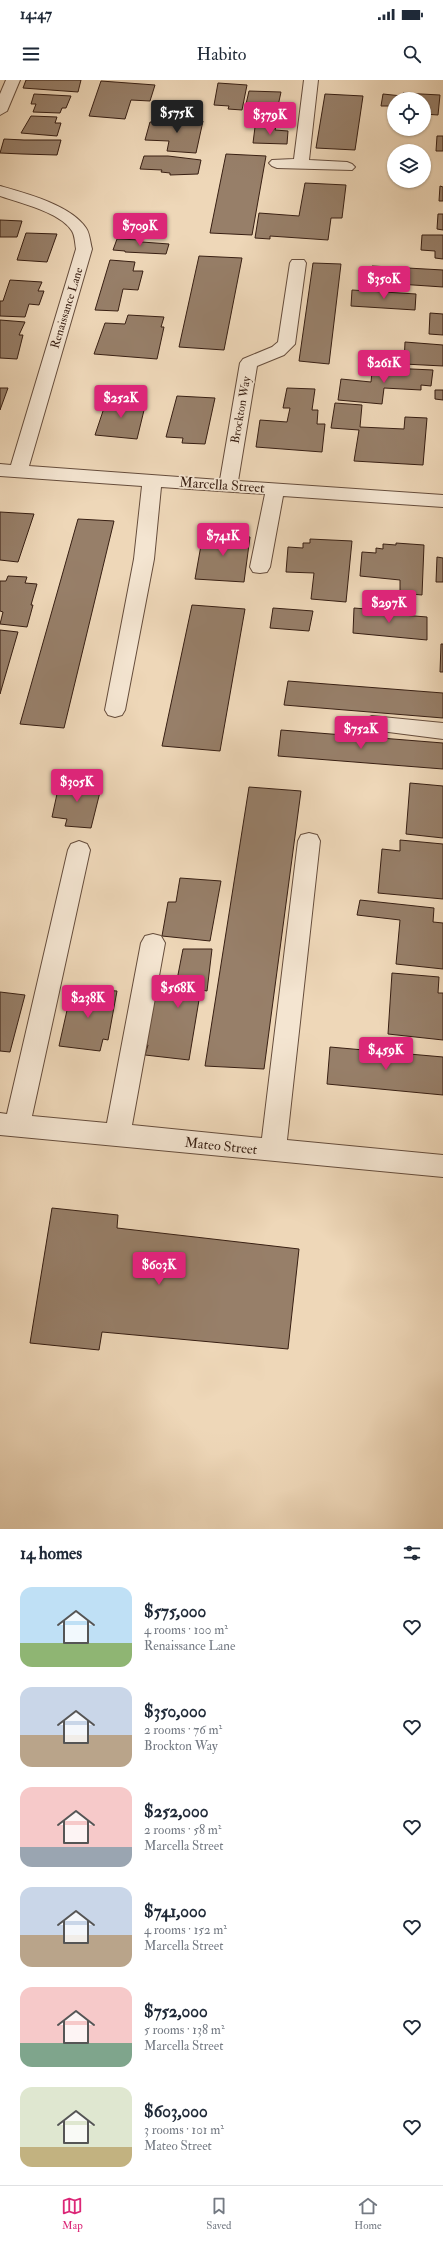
<!DOCTYPE html>
<meta charset="utf-8">
<style>
:root{--surface:#fff;--page:#f2f2f3;--text:#1f2937;--muted:#747a83;--line:#e0e1e3;--accent:#db2777}
body{margin:0;font-family:"IM FELL Double Pica",serif;background:var(--page);color:var(--text);height:100vh;display:flex;flex-direction:column;font-size:15px;white-space:nowrap}
*{box-sizing:border-box;margin:0}
p{font-size:13px;color:var(--muted)}
.icon{flex:none;width:22px;height:22px;fill:none;stroke:currentColor;stroke-width:2;stroke-linecap:round;stroke-linejoin:round}
.map{position:relative;height:1449px;overflow:hidden}
.sheet{display:flex;flex-direction:column;background:var(--surface);flex:1}
.sheet>*{flex:none}
.fabs{position:absolute;left:387px;top:12px;display:grid;gap:8px}
.fabs a{display:grid;place-items:center;width:44px;height:44px;border-radius:50%;background:var(--surface);box-shadow:0 1px 3px #0004;font-size:20px}
.price{position:absolute;translate:-50% -34px;padding:0 9px;border-radius:4px;background:var(--accent);color:#fff;font-size:13px;line-height:26px;filter:drop-shadow(0 1px 2px #0008)}
.price::after{content:'';position:absolute;left:50%;top:24px;width:12px;height:9px;margin-left:-6px;background:inherit;clip-path:polygon(0 0,100% 0,50% 100%)}
.price.selected{background:#222;color:#fff}
ul{padding:0;list-style:none}
li{display:flex;align-items:center;gap:12px;height:100px;padding:0 20px}
li span{display:grid;place-items:center;flex:none;width:112px;height:80px;border-radius:12px;color:#555}
li>.icon{margin-inline-start:auto}
span .icon{width:48px;height:48px;fill:#fffc;stroke-width:1}
li b{font-size:17px}
h2{display:flex;justify-content:space-between;align-items:center;height:48px;padding:0 20px;font-size:17px}
.status{display:flex;justify-content:space-between;align-items:center;height:28px;padding:0 20px;background:var(--surface);direction:ltr}
.status svg{height:11px;fill:currentColor}
header{display:flex;justify-content:space-between;align-items:center;height:52px;padding:0 20px;background:var(--surface);font-size:18px;font-weight:600}
.tabs{display:flex;justify-content:space-around;align-items:center;height:56px;border-top:1px solid var(--line);background:var(--surface);font-size:11px;color:var(--muted)}
.tabs a{display:grid;justify-items:center;gap:2px}
.tabs .selected{color:var(--accent)}
.map>svg:first-child{display:block}
</style>
<div class="status"><b>14:47</b><svg viewBox="0 0 49 12"><path d="M0 12V9h3v3zM5 12V6h3v6zM10 12V3h3v9zM15 12V0h3v12zM26 1h20v11H26zM47 4h2v5h-2z"/></svg></div>
<header><svg class="icon" aria-label="menu" viewBox="0 0 24 24"><path d="M4 6h16M4 12h16M4 18h16"/></svg>Habito<svg class="icon" aria-label="search" viewBox="0 0 24 24"><circle cx="10" cy="10" r="6"/><path d="M15 15l6 6"/></svg></header>
<div class="map">
<svg width="443" height="1449" viewBox="0 0 443 1449">
<rect width="100%" height="100%" fill="#eed7b8"/>
<filter id="stains"><feTurbulence type="fractalNoise" baseFrequency=".005" numOctaves="4"/><feColorMatrix values="0 0 0 0 .2 0 0 0 0 .09 0 0 0 0 .02 0 0 0 .5 -.17"/></filter>
<radialGradient id="worn" r=".72"><stop offset=".6" stop-color="#630" stop-opacity="0"/><stop offset="1" stop-color="#630" stop-opacity=".3"/></radialGradient>
<!-- building -->
<g fill="#977f69" stroke="#381f13">
<polygon points="26,0 81,0 78,12 23,8"/>
<polygon points="101,1 155,5 150,21 131,20 125,39 89,36"/>
<polygon points="218,3 247,5 242,30 228,29 229,26 214,25"/>
<polygon points="249,11 281,12 278,26 246,24"/>
<polygon points="403,13 440,15 438,35 424,34 424,19 394,19 394,31 394,26 381,26 383,14 402,16"/>
<polygon points="34,14 71,16 66,28 62,28 60,33 33,32 36,24 31,24"/>
<polygon points="325,14 363,16 355,70 316,68"/>
<polygon points="31,36 57,37 55,43 61,43 57,56 21,53"/>
<polygon points="176,37 203,41 196,73 167,71 169,61 145,60 150,42 175,43"/>
<polygon points="255,47 276,47 275,50 288,51 287,64 253,63"/>
<polygon points="437,56 443,56 443,71 436,71"/>
<polygon points="4,59 24,60 61,60 57,75 22,74 0,73"/>
<polygon points="226,74 266,76 252,155 210,153"/>
<polygon points="144,76 168,76 201,80 198,94 170,95 170,93 161,92 162,90 140,89"/>
<polygon points="305,103 346,105 342,138 331,138 328,160 270,156 270,159 255,158 259,133 299,136"/>
<polygon points="440,106 443,107 443,121 439,121"/>
<polygon points="438,134 443,134 443,150 437,149"/>
<polygon points="0,140 22,141 17,157 0,157"/>
<polygon points="26,153 57,154 47,182 17,180"/>
<polygon points="422,155 443,155 443,179 435,178 435,171 421,170"/>
<polygon points="117,159 142,160 142,162 169,164 166,174 125,172 125,171 113,170"/>
<polygon points="199,176 242,178 224,270 179,267"/>
<polygon points="110,180 135,182 133,191 143,191 138,210 123,209 118,231 95,230"/>
<polygon points="313,183 341,184 329,284 299,281"/>
<polygon points="372,186 443,190 443,207 369,202"/>
<polygon points="10,200 42,202 38,211 44,211 39,225 29,224 25,237 0,236 0,221 3,221"/>
<polygon points="352,210 416,214 415,230 351,226"/>
<polygon points="430,233 443,234 443,255 429,254"/>
<polygon points="128,235 164,237 161,247 164,247 157,279 94,274 105,243 125,244"/>
<polygon points="0,240 25,242 19,255 23,255 17,279 0,278"/>
<polygon points="405,262 443,265 443,286 404,284"/>
<polygon points="369,287 433,290 431,306 421,305 421,310 384,308 382,324 338,320 341,299 371,302 372,292 369,292"/>
<polygon points="0,308 8,308 0,330"/>
<polygon points="287,308 315,309 312,330 318,330 317,344 325,344 322,372 256,367 260,340 287,342 290,328 283,328"/>
<polygon points="435,310 443,310 443,320 435,319"/>
<polygon points="177,316 215,318 205,364 182,363 183,358 166,357"/>
<polygon points="107,319 146,322 137,359 95,355"/>
<polygon points="335,323 362,325 360,347 404,349 405,337 427,338 423,385 354,381 359,350 331,348"/>
<polygon points="0,432 34,434 18,482 0,480"/>
<polygon points="78,439 114,441 64,648 20,644"/>
<polygon points="217,449 238,450 237,456 250,457 244,502 195,499 203,454 216,454"/>
<polygon points="310,459 352,461 346,522 311,519 314,493 286,492 288,467 303,468 303,463 310,463"/>
<polygon points="396,463 424,465 422,515 400,513 400,500 360,496 362,472 376,473 376,468 383,469 383,464 396,465"/>
<polygon points="437,477 443,478 443,502 436,502"/>
<polygon points="8,496 27,497 25,503 37,504 31,525 33,525 27,547 0,544 3,532 0,531 0,501 6,501"/>
<polygon points="192,525 245,529 220,671 162,666"/>
<polygon points="273,528 313,531 309,551 270,548"/>
<polygon points="354,528 402,532 402,535 427,537 427,560 353,553"/>
<polygon points="0,550 18,552 0,614"/>
<polygon points="441,564 443,564 443,592 440,592"/>
<polygon points="288,601 443,613 443,638 284,625"/>
<polygon points="281,650 443,663 443,689 278,676"/>
<polygon points="60,700 102,704 91,748 65,746 67,739 52,737"/>
<polygon points="410,703 443,706 443,758 406,754"/>
<polygon points="249,707 301,711 264,989 205,986"/>
<polygon points="400,760 443,764 443,819 378,813 382,769 400,771"/>
<polygon points="180,798 221,801 210,861 162,856 168,822 176,822"/>
<polygon points="360,820 434,828 433,842 443,843 443,889 396,884 400,840 357,835"/>
<polygon points="183,869 212,869 207,911 187,907 185,919 199,920 189,980 145,975 148,965 143,965 155,910 167,912 169,905 176,905"/>
<polygon points="392,893 439,897 438,913 443,913 443,960 388,954"/>
<polygon points="72,908 117,911 108,960 103,959 100,971 59,966"/>
<polygon points="0,912 25,915 10,972 0,971"/>
<polygon points="330,967 443,977 443,1015 327,1004"/>
<polygon points="52,1128 118,1135 117,1148 299,1169 288,1269 102,1252 99,1270 30,1263"/>
</g>
<g fill="none" stroke-linecap="round" stroke-linejoin="round">
<defs>
<g id="minor">
<polygon points="6,0 20,0 7,31 0,35 0,14"/>
<polygon points="304,0 318,0 309,80 347,82 352,84 355,87 352,90 277,88 272,86 269,83 272,80 294,79"/>
<path d="M0,106c25,7 71,19 86,42 4,6 4,14 6,21l-63,217 191,14 20,-117 3,-4 29,-12 6,-5 12,-79 2,-3h12l2,3 -11,81 -11,11 -27,11 -19,115 205,14v12l-160,-11 -13,71 -3,5 -7,1 -7,-1 -3,-5 15,-73 -104,-7 -7,72 -29,151 -3,5 -7,2 -7,-2 -3,-5 29,-151 8,-73 -142,-10v-12l11,1 65,-216c-1,-6 -1,-13 -4,-18 -12,-19 -52,-28 -72,-35z"/>
<polygon points="372,636 443,643 443,659 365,649 361,644 365,639"/>
<polygon points="309,753 317,755 320,761 287,1060 443,1075 443,1097 0,1055 0,1033 7,1034 68,770 71,764 79,761 87,764 90,770 32,1036 107,1043 141,863 145,856 153,854 161,856 165,863 132,1045 262,1058 298,761 301,755"/>
</g>
</defs>
<!-- minor casing -->
<use href="#minor" stroke="#664d3c" stroke-width="2"/>
<!-- minor -->
<use href="#minor" fill="#f4e5d1" fill-rule="evenodd"/>
</g>
<g text-anchor="middle" dominant-baseline="central" stroke-width="3.5" stroke-linejoin="round" paint-order="stroke">
<!-- far-street labels -->
<g font-size="12" fill="#381f13" stroke="#f4e5d1">
<text transform="translate(67 228) rotate(-73)">Renaissance Lane</text>
<text transform="translate(241 330) rotate(-80)">Brockton Way</text>
</g>
<!-- street labels -->
<g font-size="14" fill="#381f13" stroke="#f4e5d1">
<text transform="translate(222 405) rotate(4)">Marcella Street</text>
<text transform="translate(221 1066) rotate(6)">Mateo Street</text>
</g>
</g>
<rect width="100%" height="100%" filter="url(#stains)"/>
<rect width="100%" height="100%" fill="url(#worn)"/>
</svg>
<div class="fabs">
<a><svg class="icon" aria-label="locate" viewBox="0 0 24 24"><circle cx="12" cy="12" r="6"/><path d="M12 2v4M12 18v4M2 12h4M18 12h4"/></svg></a>
<a><svg class="icon" aria-label="layers" viewBox="0 0 24 24"><path d="M12 4l9 5-9 5-9-5zM3 14l9 5 9-5"/></svg></a>
</div>
<b class="price selected" style="left:177px;top:54px">$575K</b>
<b class="price" style="left:270px;top:56px">$379K</b>
<b class="price" style="left:140px;top:167px">$709K</b>
<b class="price" style="left:384px;top:220px">$350K</b>
<b class="price" style="left:384px;top:304px">$261K</b>
<b class="price" style="left:121px;top:339px">$252K</b>
<b class="price" style="left:223px;top:477px">$741K</b>
<b class="price" style="left:389px;top:544px">$297K</b>
<b class="price" style="left:361px;top:670px">$752K</b>
<b class="price" style="left:77px;top:723px">$305K</b>
<b class="price" style="left:178px;top:929px">$568K</b>
<b class="price" style="left:88px;top:939px">$238K</b>
<b class="price" style="left:386px;top:991px">$459K</b>
<b class="price" style="left:159px;top:1206px">$603K</b>
</div>
<section class="sheet">
<h2>14 homes<svg class="icon" aria-label="filters" viewBox="0 0 24 24"><path d="M4 7h16M4 17h16"/><circle cx="9" cy="7" r="2"/><circle cx="15" cy="17" r="2"/></svg></h2>
<ul>
<li><span style="background:linear-gradient(#bfe0f5 70%,#8fb573 0)"><svg class="icon" aria-label="home" viewBox="0 0 24 24"><path d="M3 11l9-7 9 7M6 9v11h12V9"/></svg></span><div><b>$575,000</b><p>4 rooms · 100 m²</p><p>Renaissance Lane</p></div><svg class="icon" aria-label="heart" viewBox="0 0 24 24"><path d="M12 20l-8-8c-3-5 5-10 8-4 3-6 11-1 8 4z"/></svg></li>
<li><span style="background:linear-gradient(#c9d6e8 60%,#b9a48a 0)"><svg class="icon" aria-label="home" viewBox="0 0 24 24"><path d="M3 11l9-7 9 7M6 9v11h12V9"/></svg></span><div><b>$350,000</b><p>2 rooms · 76 m²</p><p>Brockton Way</p></div><svg class="icon" aria-label="heart" viewBox="0 0 24 24"><path d="M12 20l-8-8c-3-5 5-10 8-4 3-6 11-1 8 4z"/></svg></li>
<li><span style="background:linear-gradient(#f6c9c9 75%,#9aa5b1 0)"><svg class="icon" aria-label="home" viewBox="0 0 24 24"><path d="M3 11l9-7 9 7M6 9v11h12V9"/></svg></span><div><b>$252,000</b><p>2 rooms · 58 m²</p><p>Marcella Street</p></div><svg class="icon" aria-label="heart" viewBox="0 0 24 24"><path d="M12 20l-8-8c-3-5 5-10 8-4 3-6 11-1 8 4z"/></svg></li>
<li><span style="background:linear-gradient(#c9d6e8 60%,#b9a48a 0)"><svg class="icon" aria-label="home" viewBox="0 0 24 24"><path d="M3 11l9-7 9 7M6 9v11h12V9"/></svg></span><div><b>$741,000</b><p>4 rooms · 152 m²</p><p>Marcella Street</p></div><svg class="icon" aria-label="heart" viewBox="0 0 24 24"><path d="M12 20l-8-8c-3-5 5-10 8-4 3-6 11-1 8 4z"/></svg></li>
<li><span style="background:linear-gradient(#f6c9c9 70%,#7fa58c 0)"><svg class="icon" aria-label="home" viewBox="0 0 24 24"><path d="M3 11l9-7 9 7M6 9v11h12V9"/></svg></span><div><b>$752,000</b><p>5 rooms · 138 m²</p><p>Marcella Street</p></div><svg class="icon" aria-label="heart" viewBox="0 0 24 24"><path d="M12 20l-8-8c-3-5 5-10 8-4 3-6 11-1 8 4z"/></svg></li>
<li><span style="background:linear-gradient(#dfe7d0 75%,#c2b280 0)"><svg class="icon" aria-label="home" viewBox="0 0 24 24"><path d="M3 11l9-7 9 7M6 9v11h12V9"/></svg></span><div><b>$603,000</b><p>3 rooms · 101 m²</p><p>Mateo Street</p></div><svg class="icon" aria-label="heart" viewBox="0 0 24 24"><path d="M12 20l-8-8c-3-5 5-10 8-4 3-6 11-1 8 4z"/></svg></li>
</ul>
</section>
<nav class="tabs">
<a class="selected"><svg class="icon" aria-label="map" viewBox="0 0 24 24"><path d="M3 6l6-2 6 2 6-2v14l-6 2-6-2-6 2zM9 4v14M15 6v14"/></svg>Map</a>
<a><svg class="icon" aria-label="saved" viewBox="0 0 24 24"><path d="M7 4h10v16l-5-4-5 4z"/></svg>Saved</a>
<a><svg class="icon" aria-label="home" viewBox="0 0 24 24"><path d="M3 11l9-7 9 7M6 9v11h12V9"/></svg>Home</a>
</nav>
